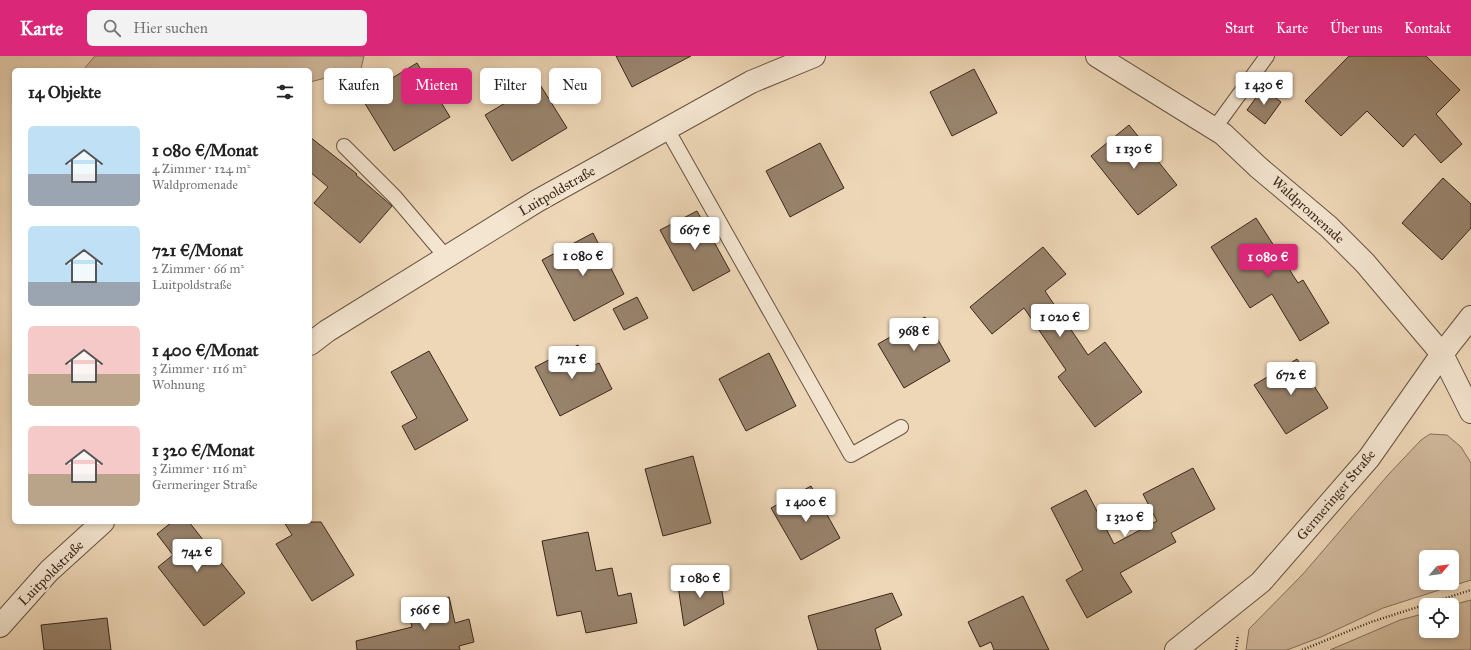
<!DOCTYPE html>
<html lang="de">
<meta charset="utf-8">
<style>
:root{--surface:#fff;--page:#f2f2f2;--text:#222;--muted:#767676;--accent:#db2777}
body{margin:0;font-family:"IM FELL Great Primer",serif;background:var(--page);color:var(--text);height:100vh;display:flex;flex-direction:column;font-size:15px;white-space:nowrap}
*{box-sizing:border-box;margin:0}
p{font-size:13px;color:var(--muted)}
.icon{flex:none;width:22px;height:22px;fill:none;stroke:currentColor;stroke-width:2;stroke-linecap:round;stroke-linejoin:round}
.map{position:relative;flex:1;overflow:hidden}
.side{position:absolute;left:12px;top:12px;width:300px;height:456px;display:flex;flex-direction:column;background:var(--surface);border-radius:6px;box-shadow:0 2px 6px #0003}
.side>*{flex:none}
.hud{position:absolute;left:324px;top:12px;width:380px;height:36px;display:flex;gap:8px}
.needle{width:26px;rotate:61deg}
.controls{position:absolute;left:1419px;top:494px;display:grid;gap:8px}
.controls a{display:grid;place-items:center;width:40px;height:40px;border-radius:6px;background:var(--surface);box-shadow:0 2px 6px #0003;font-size:20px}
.price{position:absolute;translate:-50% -34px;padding:0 9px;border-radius:4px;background:#fff;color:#222;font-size:13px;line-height:26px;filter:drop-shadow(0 1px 2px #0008)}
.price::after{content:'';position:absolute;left:50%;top:24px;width:12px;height:9px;margin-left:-6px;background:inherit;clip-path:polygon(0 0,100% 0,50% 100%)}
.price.active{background:var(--accent);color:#fff}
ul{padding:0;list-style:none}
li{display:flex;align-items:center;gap:12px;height:100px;padding:0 16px}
li span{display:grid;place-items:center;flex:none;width:112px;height:80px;border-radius:6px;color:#555}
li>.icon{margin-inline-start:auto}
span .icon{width:48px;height:48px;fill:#fffc;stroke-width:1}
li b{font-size:17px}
h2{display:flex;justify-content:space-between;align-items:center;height:48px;padding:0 16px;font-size:17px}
.pill{padding:0 14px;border-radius:6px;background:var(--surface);box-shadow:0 2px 6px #0003;font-size:14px;line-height:36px}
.pill.active{background:var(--accent);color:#fff}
header{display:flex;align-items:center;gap:24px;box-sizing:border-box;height:56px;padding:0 20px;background:var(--accent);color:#fff}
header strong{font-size:19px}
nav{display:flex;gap:22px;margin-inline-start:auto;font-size:14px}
.search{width:280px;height:36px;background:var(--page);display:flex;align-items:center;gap:10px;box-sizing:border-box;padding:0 14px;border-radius:6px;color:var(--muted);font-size:15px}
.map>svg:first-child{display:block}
</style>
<header>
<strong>Karte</strong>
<div class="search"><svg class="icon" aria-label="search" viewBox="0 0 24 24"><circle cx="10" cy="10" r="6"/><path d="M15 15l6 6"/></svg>Hier suchen</div>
<nav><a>Start</a><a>Karte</a><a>Über uns</a><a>Kontakt</a></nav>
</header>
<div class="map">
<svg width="1471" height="594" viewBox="0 0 1471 594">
<rect width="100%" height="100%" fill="#eed7b7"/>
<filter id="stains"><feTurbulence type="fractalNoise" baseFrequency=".005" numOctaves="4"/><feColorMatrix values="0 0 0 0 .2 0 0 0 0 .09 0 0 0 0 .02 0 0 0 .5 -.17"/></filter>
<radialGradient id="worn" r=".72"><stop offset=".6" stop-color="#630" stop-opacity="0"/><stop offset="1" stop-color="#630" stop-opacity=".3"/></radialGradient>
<!-- green -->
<g fill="#d0b99c" stroke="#86705c" fill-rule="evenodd">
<polygon points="95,0 364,0 361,13 310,26 310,14 83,14"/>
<path d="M1430,378l17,1 14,12 10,16v117l-88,28 -62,29 -34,13h-41l3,-21 54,-55 85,-99 33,-35zM1426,501h26v26h-26z"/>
<polygon points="1471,544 1471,594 1330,594 1400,564 1426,557 1426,575 1452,575 1452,549"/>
</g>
<!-- building -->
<g fill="#98836c" stroke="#3b271b">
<polygon points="616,0 691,0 632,31"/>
<polygon points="1349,0 1426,0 1460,34 1436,58 1462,88 1441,107 1415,78 1403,91 1367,55 1341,80 1305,45"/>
<polygon points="417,7 450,61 394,95 361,41"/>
<polygon points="974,13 997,57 952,80 930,36"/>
<polygon points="539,27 567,72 512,105 485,59"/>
<polygon points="1263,32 1281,46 1265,68 1247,54"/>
<polygon points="1129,69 1177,129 1138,159 1091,100"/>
<polygon points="310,81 357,118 356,119 392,150 360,187 314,147 328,131 310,116"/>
<polygon points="820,87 844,132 790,161 766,115"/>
<polygon points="1443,122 1471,148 1471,172 1442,204 1402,167"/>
<polygon points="697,155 730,215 693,235 660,174"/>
<polygon points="1256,162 1298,227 1303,224 1329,267 1300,285 1272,238 1250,252 1211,191"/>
<polygon points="593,177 624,238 574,265 542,204"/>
<polygon points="1043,191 1066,218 1045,235 1088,299 1105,286 1142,336 1095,371 1058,321 1066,314 1024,252 992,278 970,251"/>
<polygon points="637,241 648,262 624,274 613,253"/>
<polygon points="925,261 950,305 904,332 878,288"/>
<polygon points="578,289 590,311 599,307 612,333 560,360 535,311"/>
<polygon points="429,295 468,364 415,394 402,370 417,362 391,316"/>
<polygon points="769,297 796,350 746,375 719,323"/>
<polygon points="1297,303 1328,352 1286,378 1254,329"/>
<polygon points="693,400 711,467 663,480 645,413"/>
<polygon points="1193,412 1215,453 1171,477 1176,486 1120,517 1132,536 1087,562 1066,524 1083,514 1051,452 1086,434 1114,488 1157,465 1143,438"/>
<polygon points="811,430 840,482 801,504 771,452"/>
<polygon points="172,466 189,466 245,537 204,570 158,511 173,499 157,478"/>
<polygon points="284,466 321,466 354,519 312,545 276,488 292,479"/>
<polygon points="588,476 596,515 612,512 618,540 631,537 637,567 586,577 581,555 557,560 542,485"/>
<polygon points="720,523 724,548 684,570 678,530"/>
<polygon points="892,537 902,559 875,573 881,594 818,594 808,560"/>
<polygon points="1023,540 1049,594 994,594 991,586 980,591 968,566"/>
<polygon points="449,541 455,567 469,563 474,586 459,590 460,594 357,594 356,585 412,571 407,551"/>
<polygon points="107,562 111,594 44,594 41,569"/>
</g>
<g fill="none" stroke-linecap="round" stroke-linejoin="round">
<defs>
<g id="service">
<polyline points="667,73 851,399 901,371"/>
<polyline points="1214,73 1267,0"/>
<polyline points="344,90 395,141 446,201"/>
</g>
<g id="minor">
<polyline points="1097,0 1223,78 1258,111 1329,171 1365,207 1442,298 1471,356"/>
<polyline points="310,288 327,275 537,145 751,26 814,0"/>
<polyline points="0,570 49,515 103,466"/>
</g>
<polyline id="tertiary" points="1176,594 1261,526 1369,402 1442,298 1471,261"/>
</defs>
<!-- service casing -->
<use href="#service" stroke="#685342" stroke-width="16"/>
<!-- minor casing -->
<use href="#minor" stroke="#685342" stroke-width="24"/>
<!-- tertiary casing -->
<use href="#tertiary" stroke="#685342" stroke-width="24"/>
<!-- path -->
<g stroke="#3b271b" stroke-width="2.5" stroke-dasharray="1 2" stroke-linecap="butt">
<polyline points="1236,594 1238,579"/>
<polyline points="1302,594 1371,566 1471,534"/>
</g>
<!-- service -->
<use href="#service" stroke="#f4e5d0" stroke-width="14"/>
<!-- minor -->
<use href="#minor" stroke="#f4e5d0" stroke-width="22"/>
<!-- tertiary -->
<use href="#tertiary" stroke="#f4e5d0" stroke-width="22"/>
</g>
<g text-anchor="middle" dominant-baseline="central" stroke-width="4" stroke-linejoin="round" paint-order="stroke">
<!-- street labels -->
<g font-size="14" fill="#3b271b" stroke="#f4e5d0">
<text transform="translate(557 135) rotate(-30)">Luitpoldstraße</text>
<text transform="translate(1308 154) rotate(42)">Waldpromenade</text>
<text transform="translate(1336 439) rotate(-50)">Germeringer Straße</text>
<text transform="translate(51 517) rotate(-45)">Luitpoldstraße</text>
</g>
</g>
<rect width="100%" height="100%" filter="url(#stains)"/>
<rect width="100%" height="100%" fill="url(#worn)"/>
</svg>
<div class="controls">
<a><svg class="needle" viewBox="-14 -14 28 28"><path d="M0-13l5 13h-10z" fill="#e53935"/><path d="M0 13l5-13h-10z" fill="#767676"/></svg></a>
<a><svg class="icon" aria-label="locate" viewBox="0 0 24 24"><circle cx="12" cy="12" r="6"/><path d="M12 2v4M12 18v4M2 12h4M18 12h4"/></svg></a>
</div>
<b class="price" style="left:1264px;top:50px">1 430 €</b>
<b class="price" style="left:1134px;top:114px">1 130 €</b>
<b class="price" style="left:695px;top:195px">667 €</b>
<b class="price" style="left:583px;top:221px">1 080 €</b>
<b class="price active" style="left:1268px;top:222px">1 080 €</b>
<b class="price" style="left:1060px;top:282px">1 020 €</b>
<b class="price" style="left:914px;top:296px">968 €</b>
<b class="price" style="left:572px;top:324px">721 €</b>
<b class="price" style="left:1291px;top:340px">672 €</b>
<b class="price" style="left:806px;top:467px">1 400 €</b>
<b class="price" style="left:1125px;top:482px">1 320 €</b>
<b class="price" style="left:197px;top:517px">742 €</b>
<b class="price" style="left:700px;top:543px">1 080 €</b>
<b class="price" style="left:425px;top:575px">566 €</b>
<div class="hud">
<a class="pill">Kaufen</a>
<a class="pill active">Mieten</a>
<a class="pill">Filter</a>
<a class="pill">Neu</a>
</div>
<section class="side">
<h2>14 Objekte<svg class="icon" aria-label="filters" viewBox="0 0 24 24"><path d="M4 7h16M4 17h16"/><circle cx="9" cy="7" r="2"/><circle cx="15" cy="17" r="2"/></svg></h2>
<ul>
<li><span style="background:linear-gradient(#bfe0f5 60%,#9aa5b1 0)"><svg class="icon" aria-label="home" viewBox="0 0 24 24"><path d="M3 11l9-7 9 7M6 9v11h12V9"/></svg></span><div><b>1 080 €/Monat</b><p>4 Zimmer · 124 m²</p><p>Waldpromenade</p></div></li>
<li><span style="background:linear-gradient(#bfe0f5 70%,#9aa5b1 0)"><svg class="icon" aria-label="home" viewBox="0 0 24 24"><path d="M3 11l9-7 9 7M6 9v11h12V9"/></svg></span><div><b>721 €/Monat</b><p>2 Zimmer · 66 m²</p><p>Luitpoldstraße</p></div></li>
<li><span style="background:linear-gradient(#f6c9c9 60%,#b9a48a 0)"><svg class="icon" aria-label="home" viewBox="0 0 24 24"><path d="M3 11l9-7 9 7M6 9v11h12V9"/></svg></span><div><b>1 400 €/Monat</b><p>3 Zimmer · 116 m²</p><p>Wohnung</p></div></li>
<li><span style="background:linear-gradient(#f6c9c9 60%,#b9a48a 0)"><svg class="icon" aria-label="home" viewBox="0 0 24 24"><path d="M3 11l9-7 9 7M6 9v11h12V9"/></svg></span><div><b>1 320 €/Monat</b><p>3 Zimmer · 116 m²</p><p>Germeringer Straße</p></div></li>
</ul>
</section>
</div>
